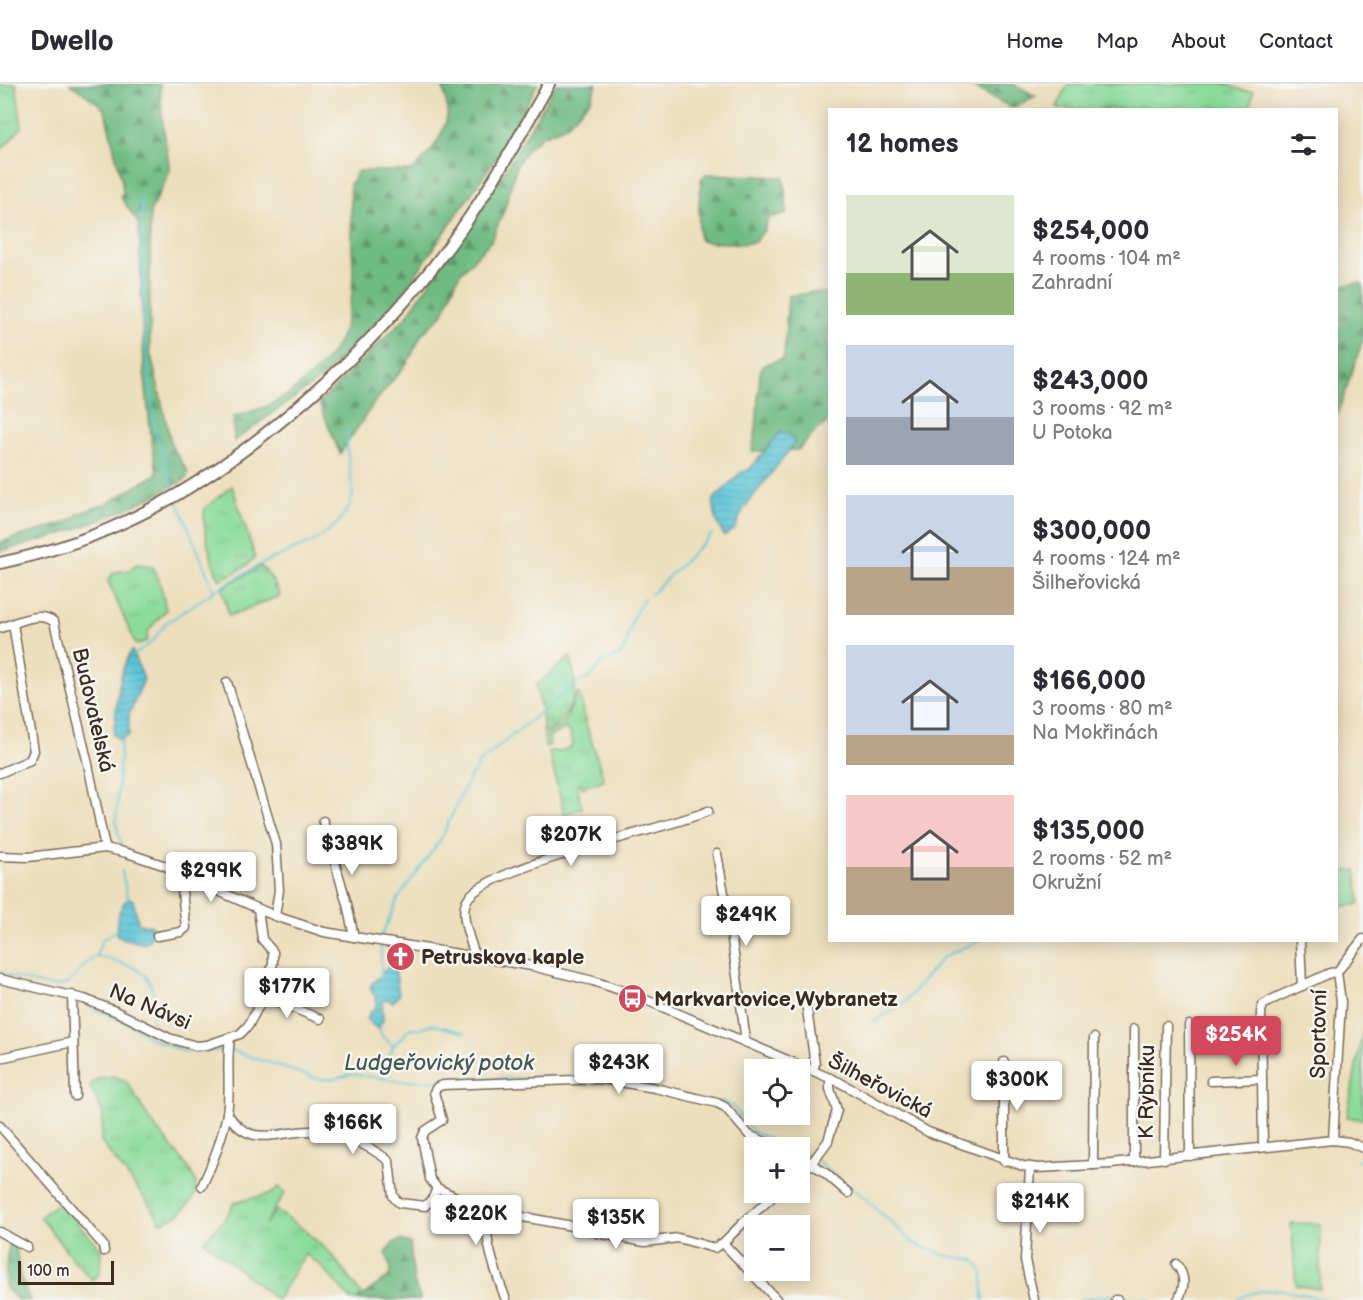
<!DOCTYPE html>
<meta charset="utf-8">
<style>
:root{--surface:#fff;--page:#f2f2f3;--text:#2b2b33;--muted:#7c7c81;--line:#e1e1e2;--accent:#d1495b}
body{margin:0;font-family:"Balsamiq Sans",sans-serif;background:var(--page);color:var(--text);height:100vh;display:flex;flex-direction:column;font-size:22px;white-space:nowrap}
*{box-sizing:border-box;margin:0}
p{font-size:20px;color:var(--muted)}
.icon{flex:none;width:33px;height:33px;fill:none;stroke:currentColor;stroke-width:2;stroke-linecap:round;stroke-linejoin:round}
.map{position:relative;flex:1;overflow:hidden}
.side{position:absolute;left:828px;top:24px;width:510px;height:834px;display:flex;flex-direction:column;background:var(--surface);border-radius:0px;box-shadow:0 3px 15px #0003}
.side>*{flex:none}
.fabs{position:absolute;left:744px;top:975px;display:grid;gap:12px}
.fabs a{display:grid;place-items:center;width:66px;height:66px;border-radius:0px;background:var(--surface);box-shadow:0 3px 15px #0003;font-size:30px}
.scale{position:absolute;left:18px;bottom:15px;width:96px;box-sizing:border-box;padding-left:6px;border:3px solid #3b2a1e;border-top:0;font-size:16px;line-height:21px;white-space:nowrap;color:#3b2a1e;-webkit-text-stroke:4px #f6f6f2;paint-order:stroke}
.price{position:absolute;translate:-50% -51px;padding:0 14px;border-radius:6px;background:#fff;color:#222;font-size:20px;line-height:39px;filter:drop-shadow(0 2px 3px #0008)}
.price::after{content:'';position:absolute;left:50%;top:36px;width:18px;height:14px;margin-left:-9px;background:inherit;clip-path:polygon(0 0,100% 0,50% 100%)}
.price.current{background:var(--accent);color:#fff}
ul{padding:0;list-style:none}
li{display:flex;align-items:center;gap:18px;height:150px;padding:0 18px}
li span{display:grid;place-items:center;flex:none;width:168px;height:120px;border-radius:0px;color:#555}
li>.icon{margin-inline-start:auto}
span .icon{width:72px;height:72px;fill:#fffc;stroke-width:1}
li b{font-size:26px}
h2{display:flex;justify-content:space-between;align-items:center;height:72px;padding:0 18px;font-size:26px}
header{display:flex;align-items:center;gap:36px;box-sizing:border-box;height:84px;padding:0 30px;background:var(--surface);border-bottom:2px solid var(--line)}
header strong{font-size:28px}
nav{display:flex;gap:33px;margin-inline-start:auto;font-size:21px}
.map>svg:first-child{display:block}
</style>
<header>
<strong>Dwello</strong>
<nav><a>Home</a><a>Map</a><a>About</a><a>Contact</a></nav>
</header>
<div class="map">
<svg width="1363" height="1216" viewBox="0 0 1363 1216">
<defs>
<pattern id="grass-tufts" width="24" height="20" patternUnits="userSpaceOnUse" patternTransform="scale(1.5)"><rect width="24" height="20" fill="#8bdb9b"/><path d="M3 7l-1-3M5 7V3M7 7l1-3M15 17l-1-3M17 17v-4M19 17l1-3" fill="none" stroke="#79bc85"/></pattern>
<pattern id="forest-firs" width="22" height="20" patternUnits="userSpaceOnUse" patternTransform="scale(1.5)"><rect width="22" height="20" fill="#70bb83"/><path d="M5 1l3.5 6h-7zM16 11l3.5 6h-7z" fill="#5d986b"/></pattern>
<pattern id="water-rules" width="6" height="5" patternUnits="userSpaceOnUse" patternTransform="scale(1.5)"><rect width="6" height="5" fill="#5ac5d6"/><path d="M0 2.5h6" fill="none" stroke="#4fa9b7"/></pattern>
</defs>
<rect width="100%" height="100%" fill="#f6f6f2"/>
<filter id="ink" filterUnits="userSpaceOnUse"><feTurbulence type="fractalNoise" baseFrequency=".0167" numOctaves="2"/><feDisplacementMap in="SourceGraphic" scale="12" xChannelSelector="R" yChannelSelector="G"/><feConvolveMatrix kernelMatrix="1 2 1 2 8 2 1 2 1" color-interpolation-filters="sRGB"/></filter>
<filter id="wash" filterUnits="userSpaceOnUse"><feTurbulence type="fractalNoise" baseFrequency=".008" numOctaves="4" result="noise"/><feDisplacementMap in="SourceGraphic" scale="24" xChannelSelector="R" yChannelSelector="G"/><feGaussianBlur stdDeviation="1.35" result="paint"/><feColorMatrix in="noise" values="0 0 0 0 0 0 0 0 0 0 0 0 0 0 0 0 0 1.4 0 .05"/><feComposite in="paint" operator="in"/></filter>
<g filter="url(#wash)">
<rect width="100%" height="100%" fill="#eddfbd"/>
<!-- grass -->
<g fill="url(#grass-tufts)" stroke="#63825c" stroke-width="1.5">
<polygon points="0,0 16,0 22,43 0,67"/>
<polygon points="1068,0 1226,0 1244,7 1253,7 1250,25 1059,25 1057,23"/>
<path d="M232,402l23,71 -10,10 -25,13c-7,-11 -20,-60 -15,-72z"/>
<path d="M136,480l17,2 7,17 6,27 -18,21 -1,10 -11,4 -28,-64c5,-10 10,-11 20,-10z"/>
<polygon points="261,482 273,497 280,512 229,532 222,504"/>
<path d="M570,573c1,8 5,17 5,24 1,22 -11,44 -32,51v-14l-7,-33z"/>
<polygon points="577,609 580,611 584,633 604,696 582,704 581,700 577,700 582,724 564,730 549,668 551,667 558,668 571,663 573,660 570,649 565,644 549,653 550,661 545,663 544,651 561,641 566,636"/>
<path d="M113,992l11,4 5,5c8,13 15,27 24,39 9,13 42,47 43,60 2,18 -20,35 -35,38l-14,-21 -46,-59 2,-29 -13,-26c4,-9 14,-10 23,-11z"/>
<path d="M279,1103l6,6 -20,31 11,-14 27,19 29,26 30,40 -5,5h-6l-31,-35 -15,-11 -28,46 -73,-59c11,-13 24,-22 30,-38l38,-10z"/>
<polygon points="59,1118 101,1165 100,1190 92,1196 73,1175 40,1133"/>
</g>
<!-- forest -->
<g fill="url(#forest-firs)" stroke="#567250" stroke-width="1.5">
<path d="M70,0h90l2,33 8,54 -20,42v138l22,96 16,25 -2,7c-58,32 -121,58 -186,72v-9l65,-19 12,-7v-2l31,-11 49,-29 -6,-38 -7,-66 -5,-146 -19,-28 3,-2 -1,-12 -17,-71 -6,-7z"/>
<path d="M442,0h96l-40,71 -102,148 -73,74 -89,64 -1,-24 35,-11 21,-12 27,-23 16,-18 12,-23 8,-35 1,-22 -3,-89 8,-13h53c16,-13 32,-33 36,-54 2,-10 -3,-24 -5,-33z"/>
<polygon points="556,0 597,0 591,15 566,42 542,52 528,64 517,80 505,124 491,157 459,191 442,231 422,250 408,278 374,319 340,370 319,319 406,233 503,90"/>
<polygon points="967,0 1013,0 1036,12 1012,24"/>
<path d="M706,90l76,3 2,3 3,31 -1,3 -18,4 -3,11 -10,13 -15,2 -39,-3 -2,-2c-1,-21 0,-40 2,-60z"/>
<polygon points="1358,199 1363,200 1363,256 1337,332 1337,206 1345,201"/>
<polygon points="814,208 829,210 829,337 817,346 798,366 752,367 756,345 760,287 764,281 783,275 784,273 788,212"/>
<polygon points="11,1155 15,1156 20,1192 30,1216 18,1216 5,1203 7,1171"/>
<polygon points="400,1156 410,1159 414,1198 421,1216 357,1216 390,1191 391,1185 386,1169 393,1159"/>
</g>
<!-- pitch -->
<g fill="#8bdb9b" stroke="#63825c" stroke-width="1.5">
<polygon points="1356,786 1360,820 1337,823 1337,788"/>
<polygon points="1363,945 1363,1036 1347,1033"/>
<polygon points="1291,1139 1321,1140 1320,1205 1296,1201"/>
</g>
<!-- water -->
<g fill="url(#water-rules)" stroke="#4a787a" stroke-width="1.5">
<polygon points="780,348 791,351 795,359 744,424 734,446 724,452 716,436 713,416 740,389 749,386"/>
<path d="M132,567l12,28 -15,36v20l-9,5 -7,-5c4,-23 4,-67 19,-84z"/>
<path d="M129,814l4,2 5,22 2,2 12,2v10l-7,8 -27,-7c-4,-12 1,-32 11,-39z"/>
<path d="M391,880l4,4 4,27 -6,7 -9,-3 -3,12 2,1v8l-5,9 -11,-9 3,-8 5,-2c2,-8 3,-13 -4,-19v-6z"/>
</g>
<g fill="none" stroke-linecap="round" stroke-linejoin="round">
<!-- stream -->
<g stroke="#5ac5d6" stroke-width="2">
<polyline points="141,113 144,247 155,345 172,402"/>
<polyline points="178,418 214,507"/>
<polyline points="651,510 712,450"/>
<polyline points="134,571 152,558 165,540 214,507 263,479 316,456 338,439 349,423 353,410 347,364 348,347"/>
<polyline points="121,653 116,740 122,762"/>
<polyline points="122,787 128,816"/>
<path d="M381,853l18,-40 42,-58 26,-57 13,-20 96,-79 14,-5 13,-17c26,-4 21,-17 28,-37 2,-9 8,-18 13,-26"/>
<path d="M97,872c44,13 62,13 55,66"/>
<path d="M0,890c18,2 55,20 69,8 10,-8 15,-20 27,-26l6,-16 16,-11"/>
<polyline points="381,891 381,861"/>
<path d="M84,920l51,23 15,11 35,14 45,-2 88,29c11,1 22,0 32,-5l54,7 148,-4"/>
<polyline points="874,938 904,919 943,873 981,856"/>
<polyline points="379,941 381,951 393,962 382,994"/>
<polyline points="393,962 411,944 421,945 431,940 465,949"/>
<polyline points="720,1016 733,1023 753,1048 790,1064"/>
<polyline points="800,1068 812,1074"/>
<polyline points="818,1077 867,1116 913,1159 944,1171 974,1176 979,1181 983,1190 983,1215 985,1216"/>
<polyline points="1358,1077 1359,1075"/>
<polyline points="1080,1216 1108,1211 1150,1216"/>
<path d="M1237,1216c27,-18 61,-7 90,0"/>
</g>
</g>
</g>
<g filter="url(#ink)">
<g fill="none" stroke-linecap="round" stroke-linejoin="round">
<defs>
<g id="minor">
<path d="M0,544c16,-5 40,-18 54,-6l34,142 17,84"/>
<polyline points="227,598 276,760 279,806 275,832"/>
<polyline points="0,689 30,676 34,667 13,540"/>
<polyline points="323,737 347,820 354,853"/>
<polyline points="717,770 731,849 745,950 743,957"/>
<polyline points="0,772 28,773 105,764 127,769 163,781 200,799 275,832 324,848 532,882 593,897 632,910 839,998 928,1048 1023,1082 1038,1084 1111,1080 1333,1056 1349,1058 1363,1064"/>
<polyline points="157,852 181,848 186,844 180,789"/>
<polyline points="1300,856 1302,902"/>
<path d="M475,872c-4,-15 -15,-39 -9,-54 13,-35 200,-72 242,-91"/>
<polyline points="0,895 84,915 115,927 169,954 196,962 207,961 240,950 248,942 264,912 273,879 273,868 262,855 258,825"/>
<polyline points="72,911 75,1012"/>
<polyline points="264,912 320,935"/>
<polyline points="806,919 815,980 813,987"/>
<polyline points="1189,941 1190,1072"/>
<polyline points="0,974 73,958"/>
<polyline points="1211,997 1262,995"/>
<path d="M227,1029c23,37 50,18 84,18 27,0 58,14 78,30l4,35 3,4 4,3 25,3 8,-8 4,-10"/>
<polyline points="0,1042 103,1161 104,1167"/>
<polyline points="1333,1056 1341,918 1337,888 1363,855"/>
<polyline points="1263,1063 1261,928 1263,921 1273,915 1330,889 1337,888"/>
<polyline points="800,1072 824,1088 848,1109"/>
<polyline points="1164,1075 1166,942"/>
<polyline points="1004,1077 1004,978"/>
<polyline points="1134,1078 1134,945"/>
<polyline points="1093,1081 1094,954"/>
<polyline points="1030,1083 1025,1176 1034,1216"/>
<polyline points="800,1090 811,1080 828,1057 837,1026 830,1005 830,994"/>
<path d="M202,1102c11,-23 20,-47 25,-72 4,-25 -1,-51 3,-76"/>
<polyline points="778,1108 744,1138 723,1159 714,1164 678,1154 645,1158 597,1149 588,1145 507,1130 456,1113 437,1104 430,1095 422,1054 425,1047 442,1036 434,1008 437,1003 443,1001 602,995 655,1004 717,1019 725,1023 749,1051 779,1064"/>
<polyline points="0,1148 27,1163"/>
<polyline points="723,1159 777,1216"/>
<path d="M1176,1180c10,12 9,23 2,36"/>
<path d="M506,1216c-5,-13 -23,-62 -18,-74 3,-8 11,-9 19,-12"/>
<polyline points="1115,1216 1117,1216"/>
</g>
<path id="major" d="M0,479c42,-9 81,-21 120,-39 127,-57 260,-180 340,-293 33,-47 61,-97 89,-147"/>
</defs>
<!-- minor casing -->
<use href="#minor" stroke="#796956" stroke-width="11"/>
<!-- major casing -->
<use href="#major" stroke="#796956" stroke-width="14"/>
<!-- minor -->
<use href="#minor" stroke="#fff" stroke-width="8"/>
<!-- major -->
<use href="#major" stroke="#fff" stroke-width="10"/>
</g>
</g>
<!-- icons -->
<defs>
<symbol id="church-disc" viewBox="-11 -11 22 22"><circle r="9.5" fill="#d1495b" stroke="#f6f6f2"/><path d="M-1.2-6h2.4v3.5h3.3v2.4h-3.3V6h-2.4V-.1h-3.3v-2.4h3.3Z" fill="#fff"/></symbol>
<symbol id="bus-disc" viewBox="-11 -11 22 22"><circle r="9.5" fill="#d1495b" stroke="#f6f6f2"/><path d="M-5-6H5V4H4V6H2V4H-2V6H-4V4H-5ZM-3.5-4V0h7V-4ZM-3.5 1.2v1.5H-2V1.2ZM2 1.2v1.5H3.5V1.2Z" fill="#fff"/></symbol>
</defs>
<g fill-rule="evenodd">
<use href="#church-disc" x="384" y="856" width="33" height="33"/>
<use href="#bus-disc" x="616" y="898" width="33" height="33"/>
</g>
<g text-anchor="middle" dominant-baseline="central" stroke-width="5" stroke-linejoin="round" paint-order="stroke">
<!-- street labels -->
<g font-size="21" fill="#3b2a1e" stroke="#f6f6f2">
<text transform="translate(93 626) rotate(77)">Budovatelská</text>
<text transform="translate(150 923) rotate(23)">Na Návsi</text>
<text transform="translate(1319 950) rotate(-89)">Sportovní</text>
<text transform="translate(880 1002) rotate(28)">Šilheřovická</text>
<text transform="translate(1147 1008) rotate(-89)">K Rybníku</text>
</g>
<!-- poi labels -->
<g font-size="21" font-weight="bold" fill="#3b2a1e" stroke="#f6f6f2" text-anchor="start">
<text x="421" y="873">Petruskova kaple</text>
<text x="654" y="915">Markvartovice,Wybranetz</text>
</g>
<!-- water labels -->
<g font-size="22" font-style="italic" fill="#445855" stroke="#f6f6f2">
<text x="439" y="979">Ludgeřovický potok</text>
</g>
</g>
</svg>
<div class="fabs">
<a><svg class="icon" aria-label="locate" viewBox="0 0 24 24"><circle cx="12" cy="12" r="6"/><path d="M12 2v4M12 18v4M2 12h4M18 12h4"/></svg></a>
<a>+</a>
<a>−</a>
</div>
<div class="scale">100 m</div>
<b class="price" style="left:571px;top:783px">$207K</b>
<b class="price" style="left:352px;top:792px">$389K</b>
<b class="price" style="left:211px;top:819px">$299K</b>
<b class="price" style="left:746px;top:863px">$249K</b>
<b class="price" style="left:287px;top:935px">$177K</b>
<b class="price current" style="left:1236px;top:983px">$254K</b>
<b class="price" style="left:619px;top:1011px">$243K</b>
<b class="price" style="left:1017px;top:1028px">$300K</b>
<b class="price" style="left:353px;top:1071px">$166K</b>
<b class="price" style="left:1040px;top:1150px">$214K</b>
<b class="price" style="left:476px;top:1162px">$220K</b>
<b class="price" style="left:616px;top:1166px">$135K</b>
<section class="side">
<h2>12 homes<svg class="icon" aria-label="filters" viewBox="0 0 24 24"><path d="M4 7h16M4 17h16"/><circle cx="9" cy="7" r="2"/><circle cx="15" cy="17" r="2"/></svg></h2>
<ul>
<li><span style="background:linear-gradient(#dfe7d0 65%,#8fb573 0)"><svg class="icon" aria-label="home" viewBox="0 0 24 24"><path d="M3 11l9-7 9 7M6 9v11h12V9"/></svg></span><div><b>$254,000</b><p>4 rooms · 104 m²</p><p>Zahradní</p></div></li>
<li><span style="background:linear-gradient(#c9d6e8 60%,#9aa5b1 0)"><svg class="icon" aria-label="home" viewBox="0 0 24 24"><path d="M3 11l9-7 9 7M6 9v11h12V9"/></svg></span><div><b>$243,000</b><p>3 rooms · 92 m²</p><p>U Potoka</p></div></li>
<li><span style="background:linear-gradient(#c9d6e8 60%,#b9a48a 0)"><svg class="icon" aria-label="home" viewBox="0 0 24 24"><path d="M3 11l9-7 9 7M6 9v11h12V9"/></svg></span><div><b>$300,000</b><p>4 rooms · 124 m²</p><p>Šilheřovická</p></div></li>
<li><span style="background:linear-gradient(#c9d6e8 75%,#b9a48a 0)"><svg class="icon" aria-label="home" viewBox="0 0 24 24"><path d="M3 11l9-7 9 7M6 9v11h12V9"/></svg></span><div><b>$166,000</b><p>3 rooms · 80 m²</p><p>Na Mokřinách</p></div></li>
<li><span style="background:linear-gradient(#f6c9c9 60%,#b9a48a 0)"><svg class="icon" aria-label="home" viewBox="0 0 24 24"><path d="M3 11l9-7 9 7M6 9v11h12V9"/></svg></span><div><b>$135,000</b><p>2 rooms · 52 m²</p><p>Okružní</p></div></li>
</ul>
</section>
</div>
